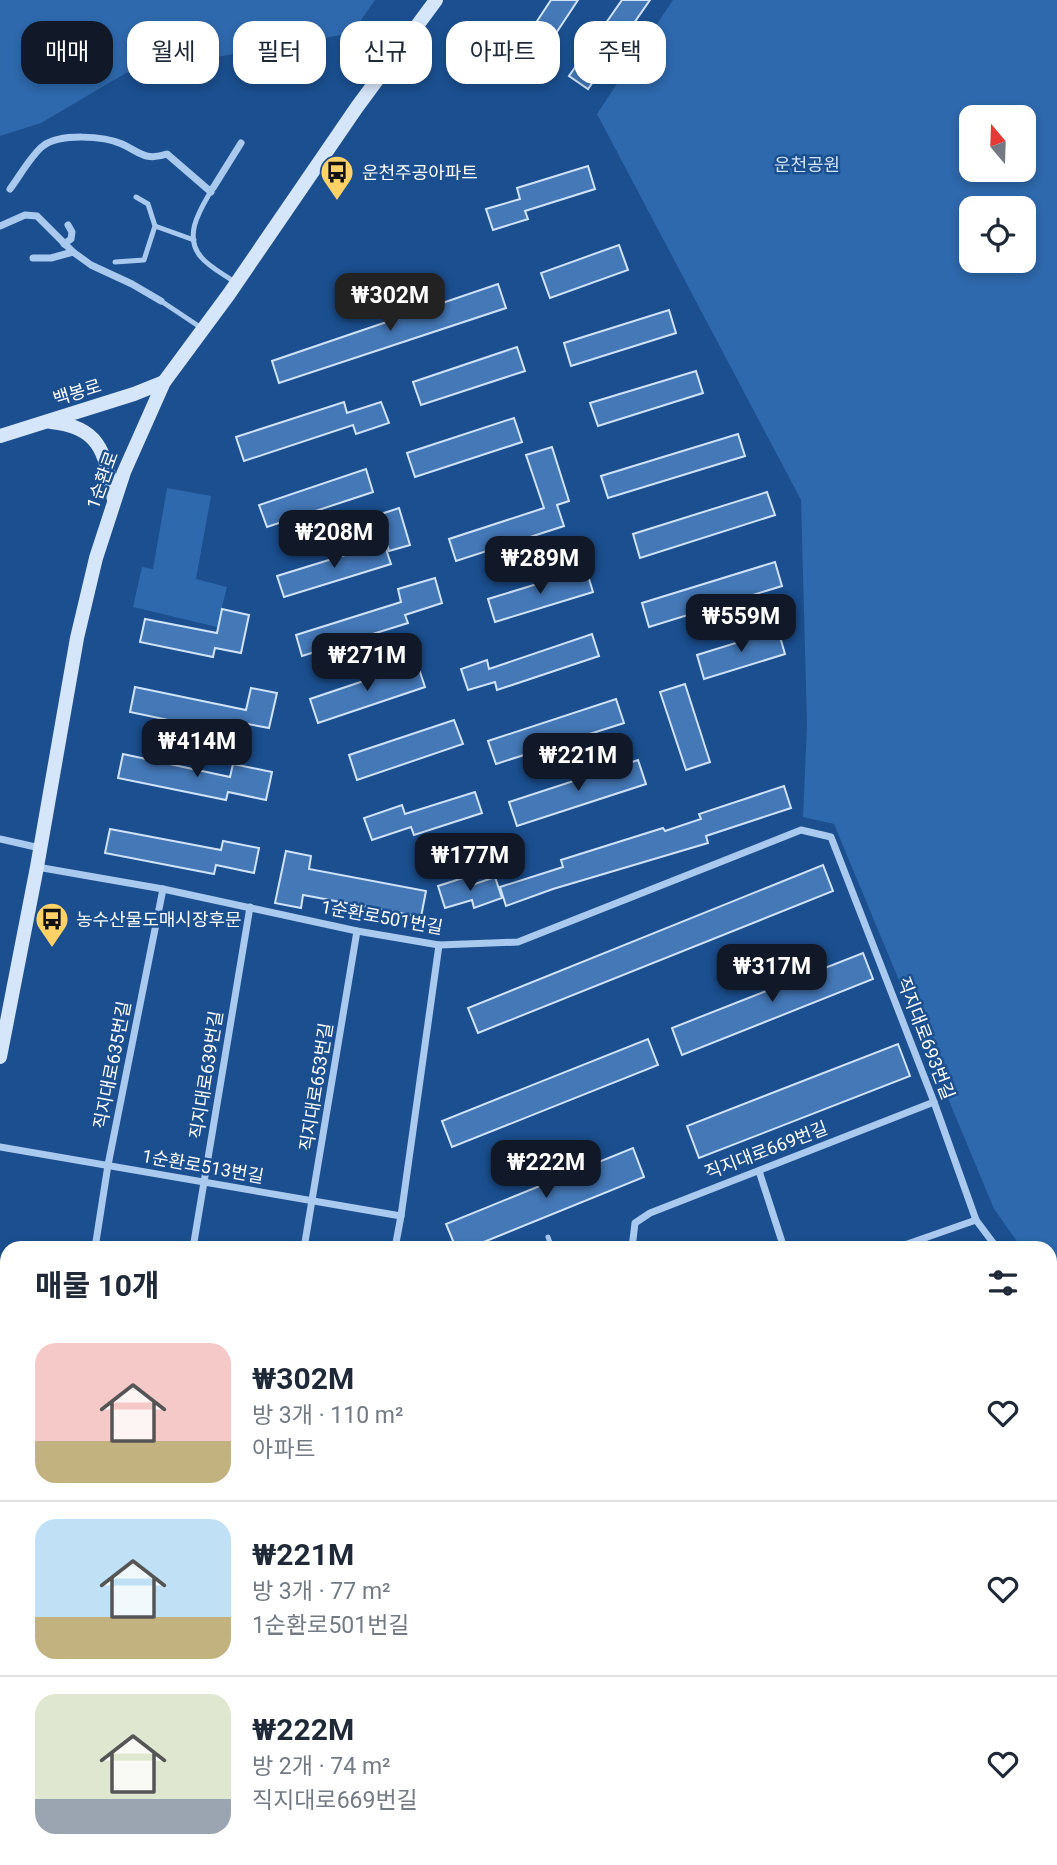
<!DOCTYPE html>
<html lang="ko">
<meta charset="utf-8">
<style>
:root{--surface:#fff;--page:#f6f6f7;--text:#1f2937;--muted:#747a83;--line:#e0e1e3;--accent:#111827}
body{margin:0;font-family:Roboto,"Noto Sans KR",sans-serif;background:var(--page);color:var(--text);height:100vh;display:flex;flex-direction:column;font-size:26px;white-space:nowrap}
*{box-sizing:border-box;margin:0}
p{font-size:23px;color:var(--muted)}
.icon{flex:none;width:38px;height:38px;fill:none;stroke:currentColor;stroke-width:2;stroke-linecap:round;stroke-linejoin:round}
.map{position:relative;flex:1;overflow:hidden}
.details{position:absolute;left:0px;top:1241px;width:1057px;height:625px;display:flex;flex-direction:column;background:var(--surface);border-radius:21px 21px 0 0;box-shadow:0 4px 10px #0003}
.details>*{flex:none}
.banner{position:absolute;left:21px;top:21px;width:700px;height:63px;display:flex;gap:14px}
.needle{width:46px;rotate:341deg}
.buttons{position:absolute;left:959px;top:105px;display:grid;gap:14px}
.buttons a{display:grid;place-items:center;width:77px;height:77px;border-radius:14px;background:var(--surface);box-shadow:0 4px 10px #0003;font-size:35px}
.price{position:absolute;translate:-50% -60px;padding:0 16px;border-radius:14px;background:var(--accent);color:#fff;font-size:23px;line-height:46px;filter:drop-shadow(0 2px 4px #0008)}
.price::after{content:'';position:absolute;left:50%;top:42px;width:21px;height:16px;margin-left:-10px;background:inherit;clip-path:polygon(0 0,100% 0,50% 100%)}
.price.selected{background:#222;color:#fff}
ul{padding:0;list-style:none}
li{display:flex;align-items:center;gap:21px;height:175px;padding:0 35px}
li+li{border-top:2px solid var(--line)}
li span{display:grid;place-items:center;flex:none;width:196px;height:140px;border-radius:21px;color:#555}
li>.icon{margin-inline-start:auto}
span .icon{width:84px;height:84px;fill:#fffc;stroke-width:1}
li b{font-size:30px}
h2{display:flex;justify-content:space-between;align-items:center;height:84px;padding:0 35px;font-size:30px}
.pill{padding:0 24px;border-radius:21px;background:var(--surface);box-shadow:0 4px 10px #0003;font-size:24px;line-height:63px}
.pill.selected{background:var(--accent);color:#fff}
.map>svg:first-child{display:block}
</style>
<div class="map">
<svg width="1057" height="1865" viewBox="0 0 1057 1865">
<rect width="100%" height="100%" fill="#1b4f8f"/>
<!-- green -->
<g fill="#2e69ad" fill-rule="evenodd">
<polygon points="0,0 375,0 352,33 126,73 41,123 0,136"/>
<path d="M673,0h384v1297l-7,-10v-39h-28l-28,-39 -160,-385 -31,-7 4,-93 -6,-224 -204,-386zM971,117h53v53h-53zM971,208h53v53h-53z"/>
<polygon points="167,488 211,496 196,579 227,587 217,627 133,607 142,567 153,569"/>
<polygon points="88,1859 210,1859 220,1865 87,1865"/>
</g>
<!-- building -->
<g fill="#4478b7" stroke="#cfe3fa" stroke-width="2">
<polygon points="551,0 578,0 537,62 518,50"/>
<polygon points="622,0 650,0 588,89 569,76"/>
<polygon points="588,166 595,189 525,211 528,219 493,230 486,209 520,199 517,188"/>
<polygon points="619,245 628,270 550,298 541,273"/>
<polygon points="498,284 506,308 279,383 272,361"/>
<polygon points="669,310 676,333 571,366 564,343"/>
<polygon points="517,347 525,371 421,405 413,382"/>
<polygon points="696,371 703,393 598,426 590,403"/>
<polygon points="344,402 347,413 381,402 389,423 356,434 353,425 244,461 236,437"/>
<polygon points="514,418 522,442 415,477 407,453"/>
<polygon points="738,434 745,456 608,498 601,476"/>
<polygon points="552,447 569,501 557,505 564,526 456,561 449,539 544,508 526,455"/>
<polygon points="366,469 373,492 267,527 259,505"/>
<polygon points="767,492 775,515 640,558 633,534"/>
<polygon points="399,508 410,545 389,551 378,515"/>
<polygon points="384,543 391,564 284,597 277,576"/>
<polygon points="775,562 782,586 649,627 642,603"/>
<polygon points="586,569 593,592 495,622 488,599"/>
<polygon points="435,578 442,603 405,615 408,623 302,656 296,635 401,602 398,589"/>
<polygon points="222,609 249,615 241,653 215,648 213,657 140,642 145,619 217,633"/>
<polygon points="778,630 785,654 704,679 697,655"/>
<polygon points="592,634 599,656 497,690 495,682 468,690 461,669 487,660 489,669"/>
<polygon points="417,663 425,687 318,723 310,699"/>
<polygon points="685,684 710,762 686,770 660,692"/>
<polygon points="135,687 246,710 251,688 277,693 269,728 242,723 240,735 130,712"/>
<polygon points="616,699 624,723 496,764 488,741"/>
<polygon points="454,720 463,744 357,780 349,755"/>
<polygon points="123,754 230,777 233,764 272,772 266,800 228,792 226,800 118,778"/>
<polygon points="638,760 646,784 517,826 509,802"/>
<polygon points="784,786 791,808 706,836 708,843 553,889 506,906 500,887 563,867 561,860 663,828 665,831 701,819 699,814"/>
<polygon points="475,792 482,813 414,835 411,827 372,840 364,818 402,805 405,814"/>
<polygon points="110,829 221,850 223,841 259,848 254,873 216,865 214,874 105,853"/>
<polygon points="286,851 311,856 309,869 426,891 421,917 303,895 301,908 275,903"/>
<polygon points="823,865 833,891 478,1033 468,1008"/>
<polygon points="466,877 469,886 495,877 502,898 474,908 472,900 445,908 438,886"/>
<polygon points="863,953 873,979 682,1055 672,1028"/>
<polygon points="648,1039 658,1065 452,1147 442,1121"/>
<polygon points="898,1044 910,1076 699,1158 687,1126"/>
<polygon points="633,1148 644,1177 469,1248 456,1248 446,1224"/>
</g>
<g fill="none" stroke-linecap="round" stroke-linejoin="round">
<!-- lane -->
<g stroke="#a9c9ee" stroke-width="5">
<path d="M211,191c-11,19 -28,45 -10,66 8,10 24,18 35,26"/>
<polyline points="136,197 148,204 155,226"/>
<polyline points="115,262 144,260 155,226 194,240"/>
<polyline points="161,301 203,329"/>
<polyline points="548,1237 552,1248"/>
<polyline points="358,1865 380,1858"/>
</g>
<!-- street -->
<g stroke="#a9c9ee" stroke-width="7">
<polyline points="213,188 241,143"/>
<path d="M10,189c9,-12 22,-35 33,-43 17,-13 61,-10 79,-2 19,9 23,17 45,10l44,38"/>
<polyline points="0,226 25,215 37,216 73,252"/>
<polyline points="64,244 71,239 72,232 68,225"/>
<polyline points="33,258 51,258 73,252 91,265 132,284 161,301"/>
<polyline points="0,839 40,848"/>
<polyline points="37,867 163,889 357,931 439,945 518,942 801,830 831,837 934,1102 976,1220 997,1248"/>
<polyline points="0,1147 401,1216"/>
<polyline points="759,1171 784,1248"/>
<polyline points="95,1248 108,1165 163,889"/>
<polyline points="193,1248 250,907"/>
<polyline points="304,1248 357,931"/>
<polyline points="395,1248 401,1216 439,945"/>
<polyline points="632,1248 635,1223 650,1213 934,1102"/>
<polyline points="896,1248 976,1220"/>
<polyline points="1050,1312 1057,1320"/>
<polyline points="0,1419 7,1420"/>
<polyline points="1050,1468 1057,1466"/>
<polyline points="1050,1593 1057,1598"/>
<polyline points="0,1678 7,1679"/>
<polyline points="1050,1710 1057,1708"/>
<polyline points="0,1784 7,1746"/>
<polyline points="1050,1827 1057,1846"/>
<polyline points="223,1858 233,1865"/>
<polyline points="354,1858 355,1865"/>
<polyline points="692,1858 694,1865"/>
<polyline points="83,1865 84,1858"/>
<polyline points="522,1865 544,1858"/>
</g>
<!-- secondary -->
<g stroke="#d6e6fa" stroke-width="14">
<path d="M51,422c52,5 54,34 63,78"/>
<polyline points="0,436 134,394 164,382"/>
<polyline points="0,1057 37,867 77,638 96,558 124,472 164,382 229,294 357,107 436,0"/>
<polyline points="1024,1865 1047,1858"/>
</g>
</g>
<!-- icons -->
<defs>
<symbol id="bus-pin" viewBox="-11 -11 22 30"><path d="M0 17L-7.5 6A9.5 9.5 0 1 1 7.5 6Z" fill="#ffd166" stroke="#1b4f8f"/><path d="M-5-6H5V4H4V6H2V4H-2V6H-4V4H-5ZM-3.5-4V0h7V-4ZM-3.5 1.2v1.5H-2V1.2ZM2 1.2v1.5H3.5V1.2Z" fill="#111"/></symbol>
</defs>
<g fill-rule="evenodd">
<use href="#bus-pin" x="318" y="153" width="38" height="52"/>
<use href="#bus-pin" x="33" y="900" width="38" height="52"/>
</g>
<g text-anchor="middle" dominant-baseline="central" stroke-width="5" stroke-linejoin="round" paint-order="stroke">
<!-- park labels -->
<g font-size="18" fill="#cfe3fa" stroke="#1b4f8f">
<text x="807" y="164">운천공원</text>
</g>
<!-- poi labels -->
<g font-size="18" fill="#fff" stroke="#1b4f8f" text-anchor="start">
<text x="362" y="172">운천주공아파트</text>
<text x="76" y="919">농수산물도매시장후문</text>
</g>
<!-- street labels -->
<g font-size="18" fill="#fff" stroke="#1b4f8f">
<text transform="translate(77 392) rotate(-17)">백봉로</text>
<text transform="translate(102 480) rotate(-70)">1순환로</text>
<text transform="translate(382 917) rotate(10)">1순환로501번길</text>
<text transform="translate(926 1038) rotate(69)">직지대로693번길</text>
<text transform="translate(112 1065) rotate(-79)">직지대로635번길</text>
<text transform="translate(206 1075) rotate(-81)">직지대로639번길</text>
<text transform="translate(316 1087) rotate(-81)">직지대로653번길</text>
<text transform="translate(766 1150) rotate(-21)">직지대로669번길</text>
<text transform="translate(203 1166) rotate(10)">1순환로513번길</text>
</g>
</g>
</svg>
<div class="buttons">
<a><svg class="needle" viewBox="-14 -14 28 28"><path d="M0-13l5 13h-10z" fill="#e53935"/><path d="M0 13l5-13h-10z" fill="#747a83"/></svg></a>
<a><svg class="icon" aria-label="locate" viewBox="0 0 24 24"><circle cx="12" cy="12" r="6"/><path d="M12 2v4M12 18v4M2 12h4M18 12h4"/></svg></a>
</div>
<b class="price selected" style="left:390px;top:333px">₩302M</b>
<b class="price" style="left:334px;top:570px">₩208M</b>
<b class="price" style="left:540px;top:596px">₩289M</b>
<b class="price" style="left:741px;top:654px">₩559M</b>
<b class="price" style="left:367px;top:693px">₩271M</b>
<b class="price" style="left:197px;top:779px">₩414M</b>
<b class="price" style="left:578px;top:793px">₩221M</b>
<b class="price" style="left:470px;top:893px">₩177M</b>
<b class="price" style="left:772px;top:1004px">₩317M</b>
<b class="price" style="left:546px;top:1200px">₩222M</b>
<div class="banner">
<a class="pill selected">매매</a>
<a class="pill">월세</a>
<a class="pill">필터</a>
<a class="pill">신규</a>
<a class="pill">아파트</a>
<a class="pill">주택</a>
</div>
<section class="details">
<h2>매물 10개<svg class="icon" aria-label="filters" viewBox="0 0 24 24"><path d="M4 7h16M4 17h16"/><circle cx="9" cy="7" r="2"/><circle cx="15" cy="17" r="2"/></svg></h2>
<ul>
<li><span style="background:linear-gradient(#f6c9c9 70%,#c2b280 0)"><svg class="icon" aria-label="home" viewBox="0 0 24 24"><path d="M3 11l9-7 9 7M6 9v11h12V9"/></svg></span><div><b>₩302M</b><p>방 3개 · 110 m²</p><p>아파트</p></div><svg class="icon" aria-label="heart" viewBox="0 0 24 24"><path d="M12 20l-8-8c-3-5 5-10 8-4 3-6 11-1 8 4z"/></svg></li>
<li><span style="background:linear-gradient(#bfe0f5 70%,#c2b280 0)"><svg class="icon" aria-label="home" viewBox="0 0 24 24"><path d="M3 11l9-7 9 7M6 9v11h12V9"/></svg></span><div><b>₩221M</b><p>방 3개 · 77 m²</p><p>1순환로501번길</p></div><svg class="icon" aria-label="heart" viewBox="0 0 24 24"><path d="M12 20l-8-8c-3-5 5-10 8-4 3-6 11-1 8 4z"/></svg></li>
<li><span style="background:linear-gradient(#dfe7d0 75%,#9aa5b1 0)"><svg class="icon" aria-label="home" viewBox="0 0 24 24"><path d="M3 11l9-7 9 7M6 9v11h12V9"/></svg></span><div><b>₩222M</b><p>방 2개 · 74 m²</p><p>직지대로669번길</p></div><svg class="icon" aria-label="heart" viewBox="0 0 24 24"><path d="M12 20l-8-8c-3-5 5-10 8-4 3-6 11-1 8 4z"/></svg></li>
</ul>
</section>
</div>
